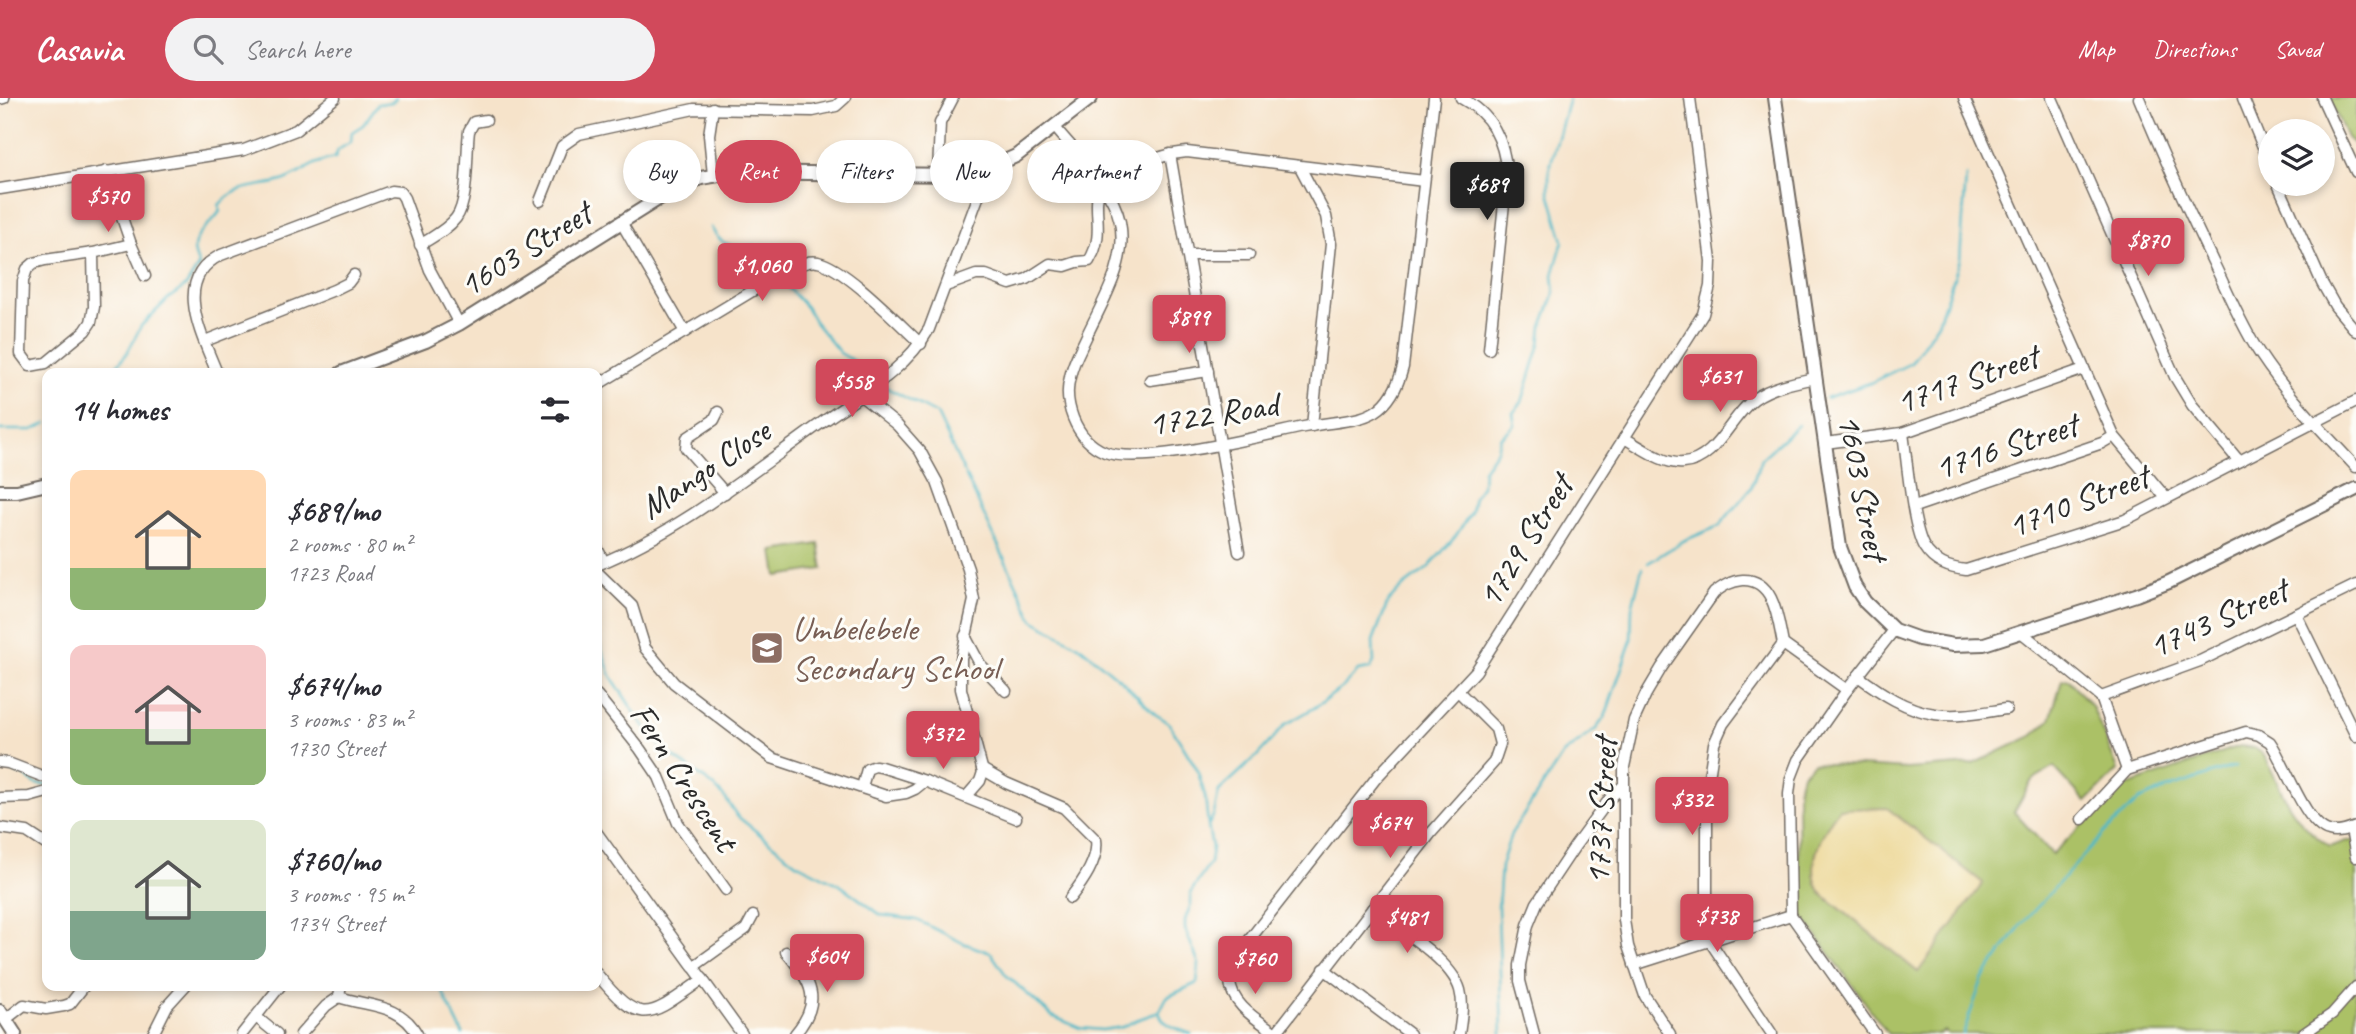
<!DOCTYPE html>
<meta charset="utf-8">
<style>
:root{--surface:#fff;--page:#f2f2f3;--text:#2b2b33;--muted:#7c7c81;--accent:#d1495b}
body{margin:0;font-family:Caveat,sans-serif;background:var(--page);color:var(--text);height:100vh;display:flex;flex-direction:column;font-size:26px;white-space:nowrap}
*{box-sizing:border-box;margin:0}
p{font-size:23px;color:var(--muted)}
.icon{flex:none;width:38px;height:38px;fill:none;stroke:currentColor;stroke-width:2;stroke-linecap:round;stroke-linejoin:round}
.map{position:relative;flex:1;overflow:hidden}
.drawer{position:absolute;left:42px;top:270px;width:560px;height:623px;display:flex;flex-direction:column;background:var(--surface);border-radius:14px;box-shadow:0 4px 10px #0003}
.drawer>*{flex:none}
.hud{position:absolute;left:623px;top:42px;width:665px;height:63px;display:flex;gap:14px}
.buttons{position:absolute;left:2258px;top:21px;display:grid;gap:14px}
.buttons a{display:grid;place-items:center;width:77px;height:77px;border-radius:50%;background:var(--surface);box-shadow:0 4px 10px #0003;font-size:35px}
.price{position:absolute;translate:-50% -60px;padding:0 16px;border-radius:7px;background:var(--accent);color:#fff;font-size:23px;line-height:46px;filter:drop-shadow(0 2px 4px #0008)}
.price::after{content:'';position:absolute;left:50%;top:42px;width:21px;height:16px;margin-left:-10px;background:inherit;clip-path:polygon(0 0,100% 0,50% 100%)}
.price.active{background:#222;color:#fff}
ul{padding:0;list-style:none}
li{display:flex;align-items:center;gap:21px;height:175px;padding:0 28px}
li span{display:grid;place-items:center;flex:none;width:196px;height:140px;border-radius:14px;color:#555}
li>.icon{margin-inline-start:auto}
span .icon{width:84px;height:84px;fill:#fffc;stroke-width:1}
li b{font-size:30px}
h2{display:flex;justify-content:space-between;align-items:center;height:84px;padding:0 28px;font-size:30px}
.pill{padding:0 24px;border-radius:32px;background:var(--surface);box-shadow:0 4px 10px #0003;font-size:24px;line-height:63px}
.pill.active{background:var(--accent);color:#fff}
header{display:flex;align-items:center;gap:42px;box-sizing:border-box;height:98px;padding:0 35px;background:var(--accent);color:#fff}
header strong{font-size:33px}
nav{display:flex;gap:38px;margin-inline-start:auto;font-size:24px}
.search{width:490px;height:63px;background:var(--page);display:flex;align-items:center;gap:18px;box-sizing:border-box;padding:0 24px;border-radius:38px;color:var(--muted);font-size:26px}
.map>svg:first-child{display:block}
</style>
<header>
<strong>Casavia</strong>
<div class="search"><svg class="icon" aria-label="search" viewBox="0 0 24 24"><circle cx="10" cy="10" r="6"/><path d="M15 15l6 6"/></svg>Search here</div>
<nav><a>Map</a><a>Directions</a><a>Saved</a></nav>
</header>
<div class="map">
<svg width="2356" height="936" viewBox="0 0 2356 936">
<rect width="100%" height="100%" fill="#fdfcf7"/>
<filter id="ink" filterUnits="userSpaceOnUse"><feTurbulence type="fractalNoise" baseFrequency=".0143" numOctaves="2"/><feDisplacementMap in="SourceGraphic" scale="14" xChannelSelector="R" yChannelSelector="G"/><feConvolveMatrix kernelMatrix="1 2 1 2 8 2 1 2 1" color-interpolation-filters="sRGB"/></filter>
<filter id="wash" filterUnits="userSpaceOnUse"><feTurbulence type="fractalNoise" baseFrequency=".00686" numOctaves="4" result="noise"/><feDisplacementMap in="SourceGraphic" scale="28" xChannelSelector="R" yChannelSelector="G"/><feGaussianBlur stdDeviation="1.57" result="paint"/><feColorMatrix in="noise" values="0 0 0 0 0 0 0 0 0 0 0 0 0 0 0 0 0 1.4 0 .05"/><feComposite in="paint" operator="in"/></filter>
<g filter="url(#wash)">
<rect width="100%" height="100%" fill="#f6e3ca"/>
<!-- green -->
<g fill="#abc166" stroke="#6b7648" stroke-width="2" fill-rule="evenodd">
<polygon points="2329,0 2356,0 2356,48 2347,40"/>
<polygon points="819,446 823,471 777,478 773,453"/>
<path d="M2068,581l24,27 26,64 -32,32 -32,-35 -22,13 -18,32 38,42 71,-67 117,-41c13,1 18,2 26,12 18,40 27,64 64,89l16,-6h10v193h-408l-4,-3 -5,3h-51l-87,-120 -2,-13 -1,-112 4,-15 11,-11 94,6 66,-5 59,-28 18,-16 12,-40zM1839,711l79,163 -97,-79c-17,-25 1,-62 18,-84z"/>
</g>
<!-- sand -->
<path fill="#eeda9e" stroke="#8c8264" stroke-width="2" d="M1887,710l96,75 -65,89 -97,-79c-17,-26 1,-62 18,-84z"/>
<g fill="none" stroke-linecap="round" stroke-linejoin="round">
<!-- stream -->
<g stroke="#4bb8c7" stroke-width="2.5">
<path d="M711,129c10,20 23,21 43,19l18,21"/>
<polyline points="783,184 806,209 814,223 840,255 866,270 875,278"/>
<path d="M111,275l16,-20 14,-27 28,-28 17,-12 13,-21c-2,-4 -5,-12 -5,-17 1,-15 19,-25 26,-37l-1,-6c20,-23 40,-16 66,-25 20,-8 26,-18 50,-22l3,-8 13,-8 1,-10 11,-7 15,-21 14,-2 4,-4"/>
<polyline points="883,286 889,291 937,316 1033,522 1082,550 1124,585 1155,616 1168,624 1197,671 1205,698 1208,726"/>
<polyline points="1826,300 1870,285 1911,265 1938,225 1960,162 1966,78"/>
<polyline points="0,332 33,332 47,325"/>
<polyline points="1648,465 1683,443 1719,428 1751,390 1761,361 1798,327"/>
<polyline points="597,539 611,578 638,620 663,651 714,688 726,701 737,718 796,765 840,787 881,817 917,822 963,845 991,855 1006,877 1052,918 1080,930 1102,932 1123,929 1136,922 1159,914"/>
<polyline points="0,669 22,676 36,686 47,687"/>
<polyline points="439,887 463,936"/>
<path d="M1191,936c-12,-5 -28,-8 -32,-22l8,-15 30,-14 2,-19 -14,-35v-9l6,-16v-12l19,-29 2,-16 -4,-21 6,-12 5,-23 38,-35 29,-32 28,-16 29,-21 15,-16 12,-2 4,-7 -1,-21 15,-39 12,-13 28,-21 27,-31 16,-25 3,-15 8,-11 1,-16 14,-20 3,-12 15,-13 -2,-12 9,-11 18,-58 2,-17 13,-35 -2,-17 10,-34 -14,-49v-22l20,-72"/>
<polyline points="1502,936 1498,810 1501,768 1511,736 1563,656 1596,631 1605,619 1631,543 1632,510 1642,470"/>
<polyline points="1963,936 1982,882 2021,827 2106,733 2139,702 2163,692 2235,668"/>
</g>
</g>
</g>
<g filter="url(#ink)">
<g fill="none" stroke-linecap="round" stroke-linejoin="round">
<defs>
<g id="minor">
<path d="M1461,0c31,16 43,42 46,76l-18,175"/>
<polyline points="1964,0 2114,338 2166,400"/>
<polyline points="2052,0 2175,279 2192,307 2239,363"/>
<path d="M2139,0c24,58 50,114 77,170 14,29 26,59 44,86 27,41 62,77 96,113"/>
<polyline points="2243,0 2270,66"/>
<polyline points="2322,0 2356,74"/>
<polyline points="0,1 4,0"/>
<path d="M1054,28c23,29 58,59 66,96 8,39 -16,77 -32,111 -6,14 -15,28 -18,44 -4,14 -2,28 3,41 6,15 17,28 32,34 38,14 155,-16 199,-25 50,-10 83,0 99,-60l31,-269"/>
<polyline points="1170,56 1239,454"/>
<polyline points="1300,69 1326,118 1331,146 1312,328"/>
<polyline points="106,73 131,146 145,178"/>
<polyline points="713,77 709,37 713,10"/>
<polyline points="938,77 940,25 953,0"/>
<polyline points="2278,86 2322,185 2335,208 2356,233"/>
<polyline points="0,91 244,52 296,32 335,0"/>
<path d="M1106,92c29,-22 43,-34 81,-38l237,29"/>
<polyline points="540,103 562,48 579,36 694,11 813,13 836,8 845,0"/>
<polyline points="621,124 685,234"/>
<path d="M420,147c12,-8 27,-15 36,-27 13,-17 10,-64 13,-87l5,-9 12,-2"/>
<polyline points="93,155 94,209 91,224 85,233 46,265 30,268 21,256 23,183 27,171 34,165 45,162 93,155 131,146"/>
<polyline points="1187,157 1249,157"/>
<path d="M946,188l30,-11h10l24,9 17,-5 23,-15 15,2 12,-4 12,-1c18,-29 1,-52 12,-77"/>
<polyline points="205,243 334,192 348,185 354,177"/>
<path d="M217,275c-15,-38 -46,-94 4,-118l170,-64 9,1 4,6 26,72 29,54"/>
<polyline points="1150,282 1208,273"/>
<path d="M597,287l190,-115c10,-4 20,-10 31,-8 28,6 81,62 103,82"/>
<polyline points="860,297 897,327 920,353 937,384 968,471 974,502 961,561 961,591 983,674 980,683 966,699"/>
<polyline points="718,314 714,322 687,340 686,350 725,395"/>
<path d="M1903,335c4,27 9,93 21,114 10,16 25,21 42,23l159,-50 231,-119"/>
<path d="M1624,340c17,9 40,27 59,25 33,-2 47,-46 71,-64 16,-12 41,-17 61,-21"/>
<polyline points="1825,345 1902,335 2084,271"/>
<polyline points="1914,409 2102,345 2114,338"/>
<polyline points="597,450 604,464"/>
<path d="M597,467c81,-33 149,-88 220,-139 38,-28 88,-54 112,-97l60,-161"/>
<polyline points="597,474 632,508 645,550 674,585 772,660 886,698 906,695 915,691 925,683"/>
<polyline points="2296,516 2356,638"/>
<polyline points="2021,534 2101,599 2127,672"/>
<polyline points="965,538 980,566 1006,593"/>
<polyline points="1783,546 1847,592"/>
<path d="M1858,578c23,17 48,34 77,38 23,4 49,-2 71,-5"/>
<polyline points="597,597 640,651 659,679 678,725 726,792"/>
<polyline points="2101,599 2200,563 2356,487"/>
<polyline points="0,664 8,665 47,680"/>
<path d="M982,671l24,14 58,25 32,32c3,20 -14,43 -26,58"/>
<polyline points="862,689 867,671 875,668 881,669 925,683 1016,720"/>
<polyline points="0,700 29,699 47,694"/>
<path d="M2082,721l45,-49 119,-38 13,3 11,7c15,21 35,83 59,89 9,3 19,-1 27,-4"/>
<polyline points="0,730 27,734 47,747"/>
<polyline points="2351,731 2356,759"/>
<polyline points="597,735 742,936"/>
<path d="M1372,811c25,19 79,50 88,81 4,15 1,30 -1,44"/>
<path d="M786,854c26,30 37,49 9,82"/>
<polyline points="1634,867 1791,817"/>
<polyline points="693,869 746,831 753,818"/>
<polyline points="1324,871 1410,936"/>
<path d="M597,876c45,56 53,42 106,5"/>
<path d="M339,899c29,10 61,6 78,37"/>
<polyline points="256,919 277,936"/>
<polyline points="6,921 24,907 46,911 64,908 70,906 85,887"/>
<polyline points="1276,935 1431,735 1494,664 1500,646 1496,631 1459,594"/>
<polyline points="153,936 167,908 186,887"/>
<polyline points="242,936 281,887"/>
<polyline points="301,936 326,908 339,899 341,887"/>
<path d="M1277,936c-17,-13 -47,-29 -47,-54 0,-9 6,-18 9,-27l138,-176 99,-106 227,-357 7,-28 1,-25 -21,-163"/>
<polyline points="1534,936 1520,883 1520,867 1528,827 1537,805 1575,748 1611,699 1623,688"/>
<path d="M1670,936l-25,-38 -17,-50 -4,-26v-153l10,-47 12,-26 16,-27 52,-74c9,-7 17,-12 29,-13 32,-1 35,41 40,64"/>
<polyline points="1772,936 1709,842 1707,799 1707,692 1714,646 1723,626 1783,546"/>
<polyline points="1875,936 1791,817 1789,696 1791,680 1798,662 1847,592 1894,532"/>
<polyline points="2303,936 2332,916 2356,889"/>
</g>
<g id="tertiary">
<polyline points="1775,0 1840,449 1855,489 1865,504 1894,532 1919,541 1953,547 1984,546 2136,497 2169,484 2356,391"/>
<polyline points="341,275 426,243 459,226 671,93 701,80 736,74 954,77 989,70 1016,58 1091,0"/>
<polyline points="0,393 17,393 47,386"/>
<polyline points="0,913 15,936"/>
</g>
</defs>
<!-- minor casing -->
<use href="#minor" stroke="#726b63" stroke-width="13"/>
<!-- tertiary casing -->
<use href="#tertiary" stroke="#726b63" stroke-width="16"/>
<!-- minor -->
<use href="#minor" stroke="#fff" stroke-width="10"/>
<!-- tertiary -->
<use href="#tertiary" stroke="#fff" stroke-width="12"/>
</g>
</g>
<!-- icons -->
<defs>
<symbol id="school-square" viewBox="-11 -11 22 22"><rect x="-9" y="-9" width="18" height="18" rx="4" fill="#8d6e63" stroke="#fdfcf7"/><path d="M0-5L7-2L0 1L-7-2ZM-4 1L0 2.5L4 1V4Q0 6-4 4Z" fill="#fff"/></symbol>
</defs>
<g fill-rule="evenodd">
<use href="#school-square" x="748" y="531" width="38" height="38"/>
</g>
<g text-anchor="middle" dominant-baseline="central" stroke-width="6" stroke-linejoin="round" paint-order="stroke">
<!-- street labels -->
<g font-size="35" fill="#2b2b2b" stroke="#fdfcf7">
<text transform="translate(525 151) rotate(-32)">1603 Street</text>
<text transform="translate(1967 281) rotate(-19)">1717 Street</text>
<text transform="translate(1213 316) rotate(-9)">1722 Road</text>
<text transform="translate(2006 348) rotate(-18)">1716 Street</text>
<text transform="translate(705 371) rotate(-34)">Mango Close</text>
<text transform="translate(1863 389) rotate(79)">1603 Street</text>
<text transform="translate(2078 403) rotate(-21)">1710 Street</text>
<text transform="translate(1525 443) rotate(-58)">1729 Street</text>
<text transform="translate(2218 520) rotate(-24)">1743 Street</text>
<text transform="translate(684 679) rotate(57)">Fern Crescent</text>
<text transform="translate(1601 713) rotate(-87)">1737 Street</text>
</g>
<!-- education labels -->
<g font-size="35" fill="#785e54" stroke="#fdfcf7" text-anchor="start">
<text x="792" y="530">Umbelebele<tspan x="792" dy="40">Secondary School</tspan></text>
</g>
</g>
</svg>
<div class="buttons">
<a><svg class="icon" aria-label="layers" viewBox="0 0 24 24"><path d="M12 4l9 5-9 5-9-5zM3 14l9 5 9-5"/></svg></a>
</div>
<b class="price active" style="left:1487px;top:124px">$689</b>
<b class="price" style="left:108px;top:136px">$570</b>
<b class="price" style="left:2148px;top:180px">$870</b>
<b class="price" style="left:762px;top:205px">$1,060</b>
<b class="price" style="left:1189px;top:257px">$899</b>
<b class="price" style="left:1720px;top:316px">$631</b>
<b class="price" style="left:852px;top:321px">$558</b>
<b class="price" style="left:943px;top:673px">$372</b>
<b class="price" style="left:1692px;top:739px">$332</b>
<b class="price" style="left:1390px;top:762px">$674</b>
<b class="price" style="left:1717px;top:856px">$738</b>
<b class="price" style="left:1407px;top:857px">$481</b>
<b class="price" style="left:827px;top:896px">$604</b>
<b class="price" style="left:1255px;top:898px">$760</b>
<div class="hud">
<a class="pill">Buy</a>
<a class="pill active">Rent</a>
<a class="pill">Filters</a>
<a class="pill">New</a>
<a class="pill">Apartment</a>
</div>
<section class="drawer">
<h2>14 homes<svg class="icon" aria-label="filters" viewBox="0 0 24 24"><path d="M4 7h16M4 17h16"/><circle cx="9" cy="7" r="2"/><circle cx="15" cy="17" r="2"/></svg></h2>
<ul>
<li><span style="background:linear-gradient(#ffd9b3 70%,#8fb573 0)"><svg class="icon" aria-label="home" viewBox="0 0 24 24"><path d="M3 11l9-7 9 7M6 9v11h12V9"/></svg></span><div><b>$689/mo</b><p>2 rooms · 80 m²</p><p>1723 Road</p></div></li>
<li><span style="background:linear-gradient(#f6c9c9 60%,#8fb573 0)"><svg class="icon" aria-label="home" viewBox="0 0 24 24"><path d="M3 11l9-7 9 7M6 9v11h12V9"/></svg></span><div><b>$674/mo</b><p>3 rooms · 83 m²</p><p>1730 Street</p></div></li>
<li><span style="background:linear-gradient(#dfe7d0 65%,#7fa58c 0)"><svg class="icon" aria-label="home" viewBox="0 0 24 24"><path d="M3 11l9-7 9 7M6 9v11h12V9"/></svg></span><div><b>$760/mo</b><p>3 rooms · 95 m²</p><p>1734 Street</p></div></li>
</ul>
</section>
</div>
